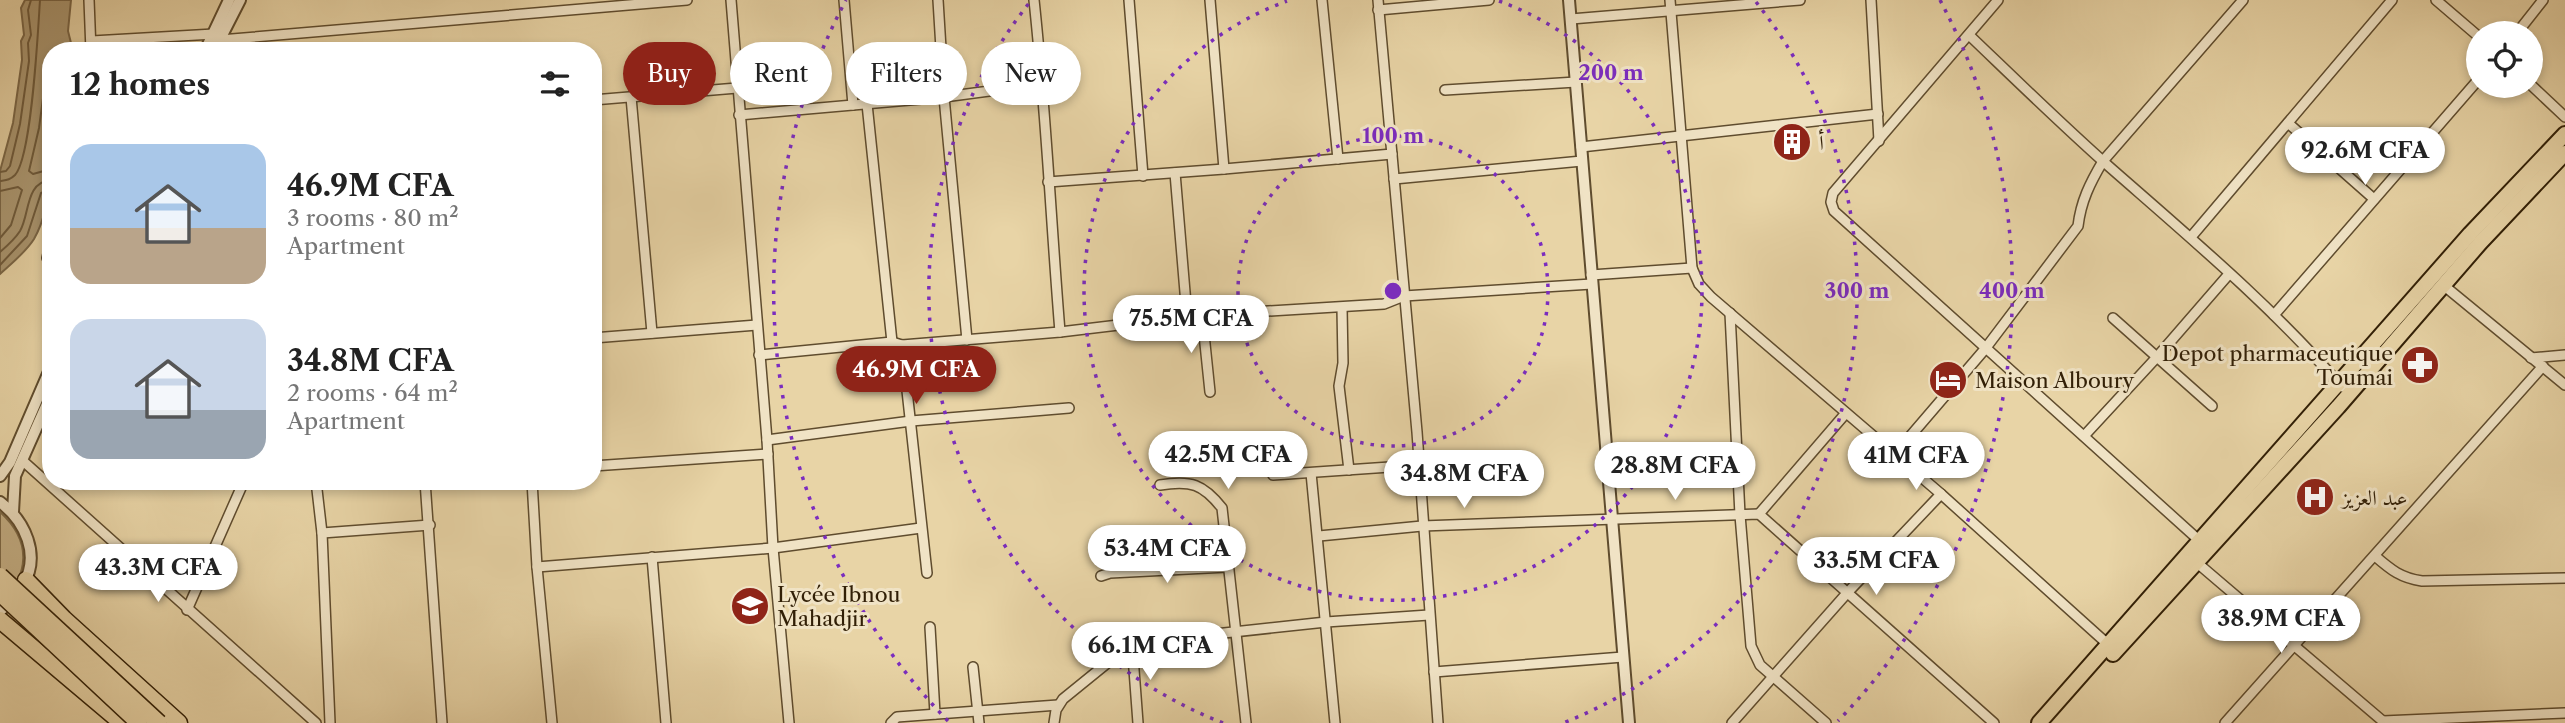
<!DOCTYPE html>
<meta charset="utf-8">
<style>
:root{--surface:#fff;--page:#f2f2f2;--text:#222;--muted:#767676;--accent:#8f2418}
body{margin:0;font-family:"Libre Caslon Text",Amiri,serif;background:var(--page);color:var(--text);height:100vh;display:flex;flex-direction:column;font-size:26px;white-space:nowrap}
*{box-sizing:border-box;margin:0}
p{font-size:23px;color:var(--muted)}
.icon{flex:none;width:38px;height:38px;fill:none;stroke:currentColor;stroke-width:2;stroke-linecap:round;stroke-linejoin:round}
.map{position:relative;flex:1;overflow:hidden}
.sheet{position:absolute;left:42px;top:42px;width:560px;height:448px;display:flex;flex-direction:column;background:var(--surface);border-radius:28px;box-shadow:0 4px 10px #0003}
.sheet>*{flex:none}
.banner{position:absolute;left:623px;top:42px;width:665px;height:63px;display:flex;gap:14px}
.tools{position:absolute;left:2466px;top:21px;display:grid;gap:14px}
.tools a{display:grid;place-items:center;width:77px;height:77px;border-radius:50%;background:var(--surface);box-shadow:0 4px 10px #0003;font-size:35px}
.price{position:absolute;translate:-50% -60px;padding:0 16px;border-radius:24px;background:#fff;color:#222;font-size:23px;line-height:46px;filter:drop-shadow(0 2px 4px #0008)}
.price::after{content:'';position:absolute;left:50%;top:42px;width:21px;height:16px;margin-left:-10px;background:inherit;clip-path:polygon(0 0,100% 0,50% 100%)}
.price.on{background:var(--accent);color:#fff}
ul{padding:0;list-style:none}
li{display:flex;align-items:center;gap:21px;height:175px;padding:0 28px}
li span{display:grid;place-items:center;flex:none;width:196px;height:140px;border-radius:21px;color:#555}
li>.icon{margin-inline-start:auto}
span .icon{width:84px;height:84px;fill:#fffc;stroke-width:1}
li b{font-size:30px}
h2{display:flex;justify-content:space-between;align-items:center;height:84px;padding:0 28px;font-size:30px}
.pill{padding:0 24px;border-radius:32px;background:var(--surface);box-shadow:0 4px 10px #0003;font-size:24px;line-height:63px}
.pill.on{background:var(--accent);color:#fff}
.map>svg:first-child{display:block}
</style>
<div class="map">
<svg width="2565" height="723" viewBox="0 0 2565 723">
<rect width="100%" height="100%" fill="#e8d4a6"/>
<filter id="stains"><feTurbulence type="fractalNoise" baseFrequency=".00286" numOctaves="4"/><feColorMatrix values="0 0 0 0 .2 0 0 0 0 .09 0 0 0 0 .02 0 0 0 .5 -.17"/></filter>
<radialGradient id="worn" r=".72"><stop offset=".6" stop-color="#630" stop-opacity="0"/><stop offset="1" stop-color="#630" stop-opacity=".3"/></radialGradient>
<!-- green -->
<path fill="#c9b58b" stroke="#7d6a48" stroke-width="2" d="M0,512c32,29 30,63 0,92z"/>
<!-- water -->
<path fill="#aa9670" stroke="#7a6646" stroke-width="2" d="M25,0h46l-3,31 5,20h-22c0,53 10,141 -17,188 -8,13 -23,25 -34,35v-103l13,-48 9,-63 -1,-19 3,-6 -3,-27z"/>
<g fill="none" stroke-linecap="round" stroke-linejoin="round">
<!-- shore -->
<g stroke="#6e5a3b" stroke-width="2">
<polyline points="51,66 47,69 39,128 29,171 33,174 51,169"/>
<polyline points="0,172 6,171 10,166 20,124 29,61 28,43 31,35 28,10 31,0"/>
<path d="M0,181c6,-1 10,-1 15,-6 17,-19 23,-146 25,-175"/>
<polyline points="0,191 18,187 22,190 11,225 0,238"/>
<path d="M0,252c7,-6 15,-13 20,-21 10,-17 5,-49 31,-51"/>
<polyline points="0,265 27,236 41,193 51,189"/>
</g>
<defs>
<g id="minor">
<polyline points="89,0 91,51"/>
<polyline points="731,0 767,440 773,548 789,723"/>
<polyline points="844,0 853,105"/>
<polyline points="938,0 944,97 967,340"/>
<path d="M1034,0c12,111 17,222 26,332"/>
<polyline points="1129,0 1143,176"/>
<polyline points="1210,0 1224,169"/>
<polyline points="1322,0 1338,159"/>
<polyline points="1378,0 1417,432 1438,723"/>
<polyline points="1670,0 1692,268 1699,284 1711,297 1941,494 2112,648"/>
<polyline points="1871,0 1879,141"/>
<polyline points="1998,0 1833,193 1831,202 1834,211 2202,543"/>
<polyline points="2436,0 2478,36"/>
<polyline points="1378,10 1489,0"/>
<polyline points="1571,19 1800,0"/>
<polyline points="2517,33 2543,0"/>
<path d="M1969,35c45,43 90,87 136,128 82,72 166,142 237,224"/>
<polyline points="220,40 687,0"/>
<polyline points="92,41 214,34"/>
<polyline points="2530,84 2565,117"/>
<polyline points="1445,90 1576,82"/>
<polyline points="631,97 652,333"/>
<polyline points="593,100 737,88"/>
<polyline points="867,104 892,342"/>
<polyline points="739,115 944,97 1043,84"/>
<polyline points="2288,123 2374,199"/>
<polyline points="1581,147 1878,114"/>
<polyline points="1175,173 1187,316"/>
<polyline points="1394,179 1582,161"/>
<polyline points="1048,182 1224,169 1392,154"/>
<polyline points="2191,237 2392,0"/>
<polyline points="47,258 51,242"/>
<polyline points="1591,275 1692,268"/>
<polyline points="2442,284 2565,385"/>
<polyline points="1342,308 1343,363 1339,386 1349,470"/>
<polyline points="1730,313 1740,515 1751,646 1760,665 1826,723"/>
<polyline points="1202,315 1210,392"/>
<polyline points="2274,315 2478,80"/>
<polyline points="2113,318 2212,406"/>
<polyline points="593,338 757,325"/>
<polyline points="902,345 927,573"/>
<polyline points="759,355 892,342 902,345 1060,332 1202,315 1384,304 1404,296 1592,284"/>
<polyline points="2531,358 2565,355"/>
<polyline points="2084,436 2157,357 2229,274"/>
<polyline points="767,440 911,421 1069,408"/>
<path d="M1895,454l90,-105 93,-123c3,-25 12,-43 25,-65l140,-161"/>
<polyline points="23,461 316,723"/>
<polyline points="593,466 768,454"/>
<polyline points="1311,473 1335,723"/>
<polyline points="1273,475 1419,465"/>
<polyline points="316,481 322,533 330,723"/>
<polyline points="425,481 442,723"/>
<polyline points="532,481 537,567 552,723"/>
<path d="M1160,485c31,-5 43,-1 62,23l24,215"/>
<polyline points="1759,514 1846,413"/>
<polyline points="322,533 430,525"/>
<polyline points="1319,536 1422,526 1759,514 1994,723"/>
<path d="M2375,556c16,14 26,22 47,25l143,-3"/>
<polyline points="652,557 666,723"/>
<polyline points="2195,561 2385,723"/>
<polyline points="537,567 773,548 921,528"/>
<polyline points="1101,576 1110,573 1227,567"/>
<polyline points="187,610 244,481"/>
<polyline points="930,627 935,714"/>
<polyline points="1132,643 1138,723"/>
<polyline points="973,667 979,723"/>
<polyline points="1434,672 1623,657"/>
<polyline points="2383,721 2565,713"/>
<polyline points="891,723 897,717 1058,705"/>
<polyline points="1054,723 1056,710 1063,699 1132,643 1326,622 1429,615"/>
<polyline points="1732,723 1848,592 1941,494"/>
<polyline points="2225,723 2543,366"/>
</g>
<g id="tertiary">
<polyline points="1569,0 1629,723"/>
<polyline points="205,51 229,0"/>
<polyline points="214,51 240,0"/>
<polyline points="0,476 10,462 51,367"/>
<path d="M0,502c25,19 41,53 23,83"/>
<polyline points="13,512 15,476 51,395"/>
<polyline points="0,611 14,598"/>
</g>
<g id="primary">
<polyline points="2113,654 2338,407 2480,243 2565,153"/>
<polyline points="2039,723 2470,234 2565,134"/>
</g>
<g id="trunk">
<polyline points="26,580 64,619 179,723"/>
<polyline points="0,620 122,723"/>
</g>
</defs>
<!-- minor casing -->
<use href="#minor" stroke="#5f4c2e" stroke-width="12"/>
<!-- tertiary casing -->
<use href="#tertiary" stroke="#5f4c2e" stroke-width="14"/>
<!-- primary casing -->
<use href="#primary" stroke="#311f06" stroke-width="18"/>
<!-- trunk casing -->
<use href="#trunk" stroke="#311f06" stroke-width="19"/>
<!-- minor -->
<use href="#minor" stroke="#f0e3c5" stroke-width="9"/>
<!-- tertiary -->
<use href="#tertiary" stroke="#f0e3c5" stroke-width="10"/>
<!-- primary -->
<use href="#primary" stroke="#e8d4a6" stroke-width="14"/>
<!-- trunk -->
<use href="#trunk" stroke="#e8d4a6" stroke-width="16"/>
<defs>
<g id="trunk-bridge">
<polyline points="0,576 159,723"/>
<polyline points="0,593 139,723"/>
</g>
</defs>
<!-- trunk-bridge casing -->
<use href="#trunk-bridge" stroke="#311f06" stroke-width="19" stroke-linecap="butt"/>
<!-- trunk-bridge -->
<use href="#trunk-bridge" stroke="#e8d4a6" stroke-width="16"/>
</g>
<!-- distance rings -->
<g fill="none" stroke="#7b2cbf" stroke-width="3.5" stroke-dasharray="3.5 7">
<circle cx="1393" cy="291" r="155"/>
<path d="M1499 1A309 309 0 1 1 1287 1"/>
<path d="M1223 723A464 464 0 0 1 1030 2M1756 2A464 464 0 0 1 1563 723"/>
<path d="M948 721A619 619 0 0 1 846 0M1940 0A619 619 0 0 1 1838 721"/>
</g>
<!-- icons -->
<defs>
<symbol id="building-disc" viewBox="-11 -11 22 22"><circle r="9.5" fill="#8f2418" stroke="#f0e3c5"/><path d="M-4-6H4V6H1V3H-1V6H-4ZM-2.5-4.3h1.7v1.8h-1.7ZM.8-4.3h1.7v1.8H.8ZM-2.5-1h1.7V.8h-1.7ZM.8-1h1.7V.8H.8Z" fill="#fff"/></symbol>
<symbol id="pharmacy-disc" viewBox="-11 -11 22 22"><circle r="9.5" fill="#8f2418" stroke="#f0e3c5"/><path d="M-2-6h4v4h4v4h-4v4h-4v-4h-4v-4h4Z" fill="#fff"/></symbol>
<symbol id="hotel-disc" viewBox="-11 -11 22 22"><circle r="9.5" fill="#8f2418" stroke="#f0e3c5"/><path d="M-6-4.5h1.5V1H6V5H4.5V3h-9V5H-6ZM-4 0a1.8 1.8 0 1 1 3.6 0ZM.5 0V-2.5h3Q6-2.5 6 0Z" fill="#fff"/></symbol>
<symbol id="hospital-disc" viewBox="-11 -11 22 22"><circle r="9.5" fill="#8f2418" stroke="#f0e3c5"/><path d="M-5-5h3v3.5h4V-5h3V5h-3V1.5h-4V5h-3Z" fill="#fff"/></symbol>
<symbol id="school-disc" viewBox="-11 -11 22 22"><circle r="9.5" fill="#8f2418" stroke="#f0e3c5"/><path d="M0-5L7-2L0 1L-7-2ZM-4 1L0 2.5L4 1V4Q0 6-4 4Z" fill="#fff"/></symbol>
</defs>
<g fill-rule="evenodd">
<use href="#building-disc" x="1770" y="120" width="44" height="44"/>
<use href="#pharmacy-disc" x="2398" y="343" width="44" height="44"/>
<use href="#hotel-disc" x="1926" y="358" width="44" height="44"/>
<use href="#hospital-disc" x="2293" y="475" width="44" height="44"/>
<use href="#school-disc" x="728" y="584" width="44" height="44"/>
</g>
<g text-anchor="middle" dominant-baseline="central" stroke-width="6" stroke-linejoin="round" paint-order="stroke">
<!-- poi labels -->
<g font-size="21" fill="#311f06" stroke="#f0e3c5" text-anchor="start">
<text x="1819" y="142">أ</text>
<text x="2393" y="353" text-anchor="end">Depot pharmaceutique<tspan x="2393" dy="24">Toumai</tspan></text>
<text x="1975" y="380">Maison Alboury</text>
<text x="2342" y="497">عبد العزيز</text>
<text x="777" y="594">Lycée Ibnou<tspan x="777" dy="24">Mahadjir</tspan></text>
</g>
</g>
<circle cx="1393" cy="291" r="10" fill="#7b2cbf" stroke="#f0e3c5" stroke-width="3.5"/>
<g font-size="21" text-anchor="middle" font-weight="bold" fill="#7b2cbf" stroke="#f0e3c5" stroke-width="6" stroke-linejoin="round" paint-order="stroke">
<text x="1611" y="80">200 m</text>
<text x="1393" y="143">100 m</text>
<text x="1857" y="298">300 m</text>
<text x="2012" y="298">400 m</text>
</g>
<rect width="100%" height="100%" filter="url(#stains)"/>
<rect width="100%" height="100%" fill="url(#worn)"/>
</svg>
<div class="tools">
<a><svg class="icon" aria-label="locate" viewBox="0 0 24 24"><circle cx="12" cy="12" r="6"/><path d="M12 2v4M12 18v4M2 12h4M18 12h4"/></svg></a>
</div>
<b class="price" style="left:2365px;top:187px">92.6M CFA</b>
<b class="price" style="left:1191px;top:355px">75.5M CFA</b>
<b class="price on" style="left:916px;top:406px">46.9M CFA</b>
<b class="price" style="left:1228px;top:491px">42.5M CFA</b>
<b class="price" style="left:1916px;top:492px">41M CFA</b>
<b class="price" style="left:1675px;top:502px">28.8M CFA</b>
<b class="price" style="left:1464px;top:510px">34.8M CFA</b>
<b class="price" style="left:1167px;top:585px">53.4M CFA</b>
<b class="price" style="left:1876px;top:597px">33.5M CFA</b>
<b class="price" style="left:158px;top:604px">43.3M CFA</b>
<b class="price" style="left:2281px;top:655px">38.9M CFA</b>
<b class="price" style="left:1150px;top:682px">66.1M CFA</b>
<div class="banner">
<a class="pill on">Buy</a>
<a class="pill">Rent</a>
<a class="pill">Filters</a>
<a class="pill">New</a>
</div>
<section class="sheet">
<h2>12 homes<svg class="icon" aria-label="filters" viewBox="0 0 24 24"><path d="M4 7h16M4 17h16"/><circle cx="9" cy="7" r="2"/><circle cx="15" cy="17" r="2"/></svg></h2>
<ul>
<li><span style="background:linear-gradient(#a9c7e8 60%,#b9a48a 0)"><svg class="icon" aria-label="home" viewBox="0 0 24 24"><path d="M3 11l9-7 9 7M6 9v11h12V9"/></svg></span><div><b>46.9M CFA</b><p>3 rooms · 80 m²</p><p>Apartment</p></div></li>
<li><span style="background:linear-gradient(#c9d6e8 65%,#9aa5b1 0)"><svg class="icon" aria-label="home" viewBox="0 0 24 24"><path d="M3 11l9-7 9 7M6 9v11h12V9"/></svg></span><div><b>34.8M CFA</b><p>2 rooms · 64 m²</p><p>Apartment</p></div></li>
</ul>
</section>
</div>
